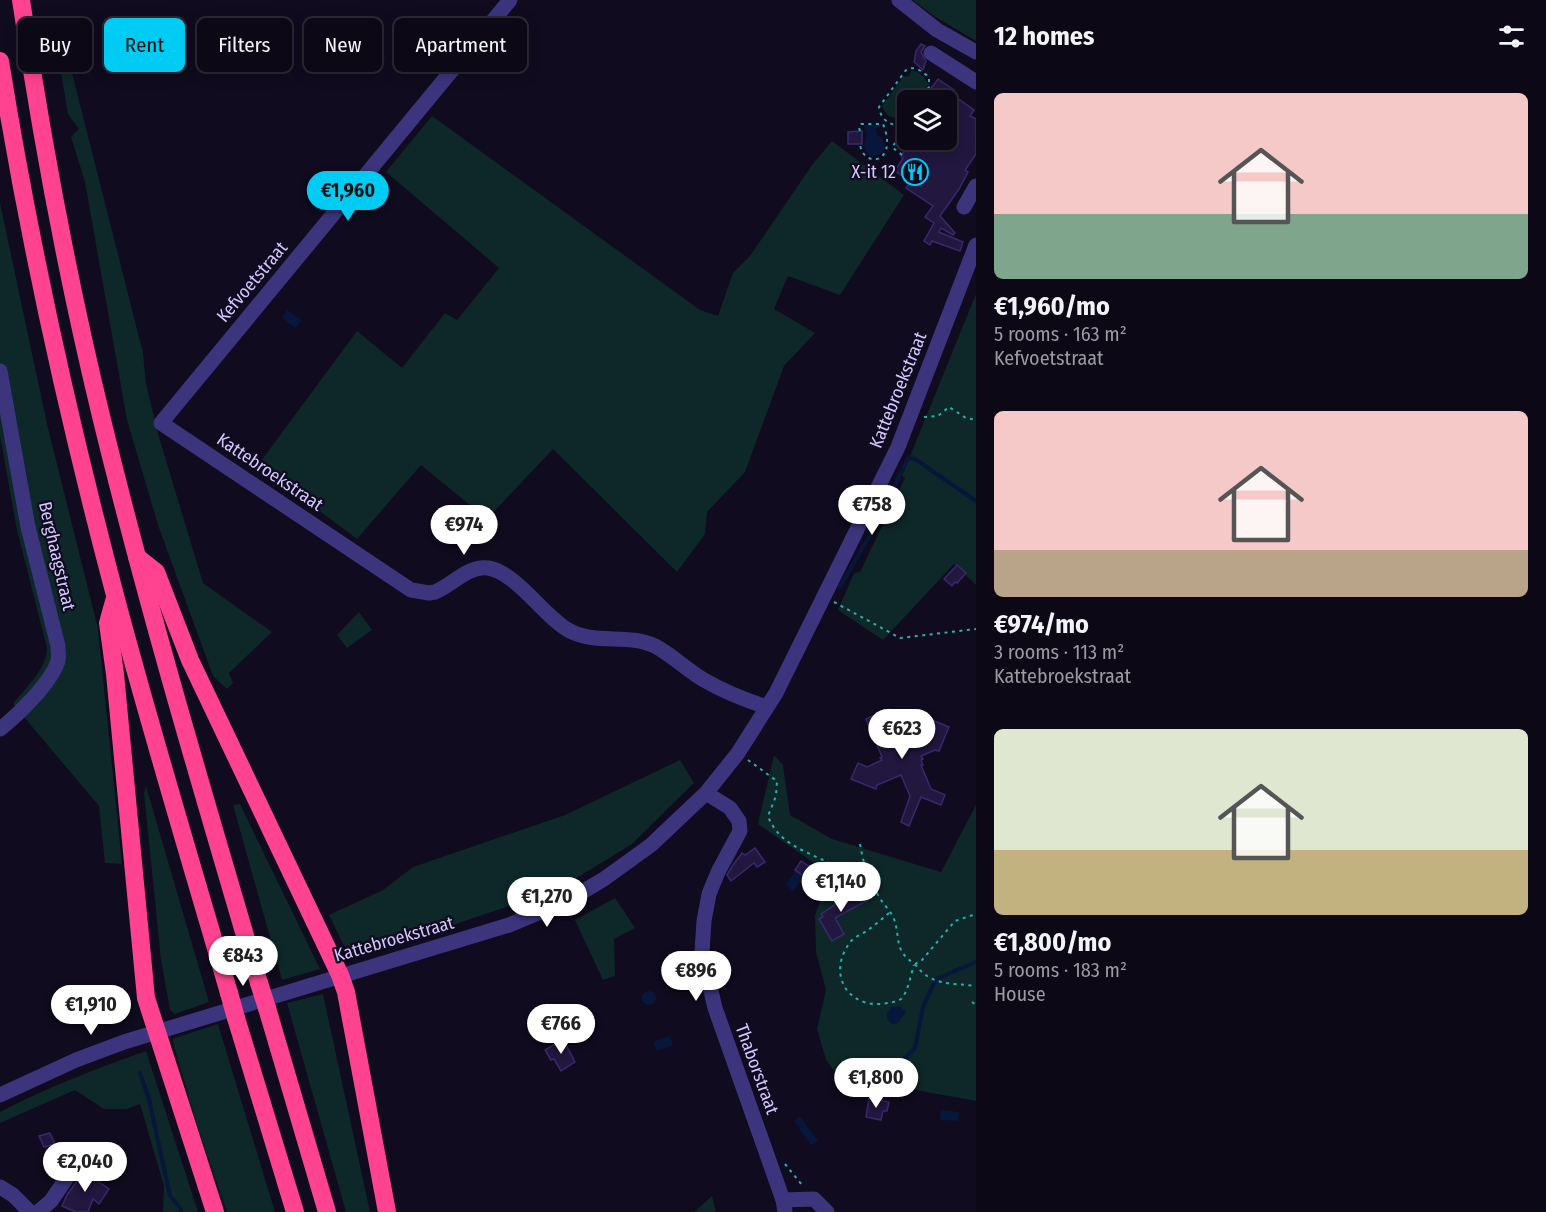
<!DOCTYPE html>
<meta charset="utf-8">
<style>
:root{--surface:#0c0816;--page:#1a1623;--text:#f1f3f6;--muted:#9a9aa1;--line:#2c2935;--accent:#00cbf3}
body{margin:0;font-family:"Fira Sans Condensed",sans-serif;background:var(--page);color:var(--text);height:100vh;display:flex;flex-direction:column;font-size:22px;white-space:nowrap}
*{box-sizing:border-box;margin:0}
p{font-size:20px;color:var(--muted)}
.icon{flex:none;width:33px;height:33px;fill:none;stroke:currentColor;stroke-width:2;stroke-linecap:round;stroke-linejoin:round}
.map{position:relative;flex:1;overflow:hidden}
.drawer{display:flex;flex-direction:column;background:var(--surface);width:570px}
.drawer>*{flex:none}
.top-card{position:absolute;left:18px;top:18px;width:570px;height:54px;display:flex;gap:12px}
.controls{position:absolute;left:897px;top:90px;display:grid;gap:12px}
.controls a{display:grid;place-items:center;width:60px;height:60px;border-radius:9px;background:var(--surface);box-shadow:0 3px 15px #0003,0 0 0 2px var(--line);font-size:30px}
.price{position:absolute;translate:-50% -51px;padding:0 14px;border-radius:21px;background:#fff;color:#222;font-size:20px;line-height:39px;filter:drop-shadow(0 2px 3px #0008)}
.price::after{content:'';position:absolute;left:50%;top:36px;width:18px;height:14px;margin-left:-9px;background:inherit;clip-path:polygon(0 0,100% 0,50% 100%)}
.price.selected{background:var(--accent);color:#111}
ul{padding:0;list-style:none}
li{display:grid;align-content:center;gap:12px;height:318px;padding:0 18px}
li span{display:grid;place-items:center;height:186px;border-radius:9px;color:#555}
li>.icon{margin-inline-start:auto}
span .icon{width:108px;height:108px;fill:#fffc;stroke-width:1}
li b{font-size:26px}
h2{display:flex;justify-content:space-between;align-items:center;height:72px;padding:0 18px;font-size:26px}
.chip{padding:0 21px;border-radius:9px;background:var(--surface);box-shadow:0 3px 15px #0003,0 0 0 2px var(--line);font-size:21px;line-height:54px}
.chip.selected{background:var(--accent);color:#111}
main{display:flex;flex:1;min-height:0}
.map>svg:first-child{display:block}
</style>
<main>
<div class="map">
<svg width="976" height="1212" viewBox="0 0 976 1212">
<rect width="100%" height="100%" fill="#100b1e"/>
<!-- green -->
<g fill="#0e2728">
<polygon points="913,0 976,0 976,41 934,16"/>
<polygon points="70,65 143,353 146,384 159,437 203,583 272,632 229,673 233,683 227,689 213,676 158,525 127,420 85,182 71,137 79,129 68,114 60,67"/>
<path d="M911,71c9,-1 13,7 18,13l-11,15 -10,1 -1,17c-11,3 -21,1 -25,-11l21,-29 6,-1z"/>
<polygon points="432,116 700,310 718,316 733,273 750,256 812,165 832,141 904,195 840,295 788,276 774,309 815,333 784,366 745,472 707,512 705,534 677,572 553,449 487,519 421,465 357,539 258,465 357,331 402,368 445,313 457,320 499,268 386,172"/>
<path d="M0,203l47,221 51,205 24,235 -17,-1 -6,-57 -86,-102c12,-16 34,-35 34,-56l-30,-118 -17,-94z"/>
<polygon points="976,294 976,585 954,564 883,640 838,610 854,573 860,572 905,478 902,476"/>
<polygon points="359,612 372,630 347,648 337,635"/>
<polygon points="774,755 783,765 790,815 832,839 941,872 976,805 976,1101 838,1076 826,1060 817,1029 826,990 816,952 815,915 831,875 758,824"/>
<polygon points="680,760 694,783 632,844 557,890 417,937 357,948 344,946 329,915 383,890 413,867 565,815"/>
<polygon points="146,786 209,1002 175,1014 170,1010 161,960 144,793"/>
<polygon points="240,804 320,969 282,980 233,805"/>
<polygon points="615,898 635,928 614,939 615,976 603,980 575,920"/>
<polygon points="323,994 370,1212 346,1212 287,1003"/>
<polygon points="218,1024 275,1212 227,1212 197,1125 172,1039"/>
<path d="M146,1051l52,161h-35l1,-26 -24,-82 -13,5h-23l-29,-19 -75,33v-11c47,-25 96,-43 146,-61z"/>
<polygon points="712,1196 716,1212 694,1212"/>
</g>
<!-- water -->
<g fill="#07173b">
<polygon points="373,46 386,58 380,65 366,54"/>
<polygon points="881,124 881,126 875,129 878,136 882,137 885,148 880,155 872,156 866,152 864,144 867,135 863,125"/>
<polygon points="287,310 302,320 296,328 282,318"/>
<polygon points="796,871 804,877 793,891 785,885"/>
<circle cx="649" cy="998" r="7"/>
<polygon points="899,1006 906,1012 898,1023 892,1024 887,1019 887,1013 892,1007"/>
<polygon points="670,1036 673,1045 657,1051 653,1042"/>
<polygon points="941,1110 959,1112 958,1121 940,1120"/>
<polygon points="800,1116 818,1141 811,1145 794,1121"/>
</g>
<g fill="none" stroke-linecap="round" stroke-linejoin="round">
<!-- stream -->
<g stroke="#07173b" stroke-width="4">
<polyline points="840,587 874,528 908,458 915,459 976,501"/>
<polyline points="140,1073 149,1099 170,1196 181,1209 181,1212"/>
<polyline points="861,1084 890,1073 915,1048 923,1007 936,979 976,962"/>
</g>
</g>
<!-- building -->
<g fill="#21173f" stroke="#3a286c" stroke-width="1.5">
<polygon points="921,44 925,46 921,52 926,61 923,70 914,62 916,51"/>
<polygon points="938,79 954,90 953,95 974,110 970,116 976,119 976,154 965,170 968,172 959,189 940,216 955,233 953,235 941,228 939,232 963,242 960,251 932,241 930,245 924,241 934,223 925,217 933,206 906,188 910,181 895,171 903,158 901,156 912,140 946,140 946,100 922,100"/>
<polygon points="862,131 862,144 848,144 848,132"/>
<polygon points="957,565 966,573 957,583 955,582 952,586 944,579"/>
<polygon points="889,709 903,741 929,729 932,720 949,727 939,751 935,750 921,756 923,759 921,760 923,765 921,765 931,789 945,795 941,805 921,797 909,826 901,822 910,796 901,775 877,785 876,789 851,779 858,763 867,767 882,760 880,758 882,757 866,719"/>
<polygon points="755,848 765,862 757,867 754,863 731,881 727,875 733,865 742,853 745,855"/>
<polygon points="801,861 825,877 812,895 803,889 809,880 795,870"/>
<polygon points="861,888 868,900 835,918 844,934 832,941 819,919 823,917 821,914"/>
<polygon points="563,1039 575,1062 561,1071 554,1059 551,1060 545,1050"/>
<polygon points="869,1098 889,1102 887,1111 883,1111 881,1120 866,1117"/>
<polygon points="50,1133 55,1144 44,1147 39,1136"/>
<polygon points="87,1167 95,1173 92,1177 109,1189 99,1204 93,1199 88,1212 76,1212 62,1206 67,1195"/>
</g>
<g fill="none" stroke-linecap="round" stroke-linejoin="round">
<!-- path -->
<g stroke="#29b1b2" stroke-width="2" stroke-dasharray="3 4.5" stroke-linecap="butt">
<path d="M908,124c-15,4 -27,-2 -29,-17l27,-37c9,-5 15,1 23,7v10l-10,13"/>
<path d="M860,131l-1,-3 2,-4h22c16,40 -20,45 -23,20"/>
<polyline points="902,155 892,147 905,130 905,125"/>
<polyline points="924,417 938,416 949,407 966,418 976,420"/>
<polyline points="834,602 900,638 976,629"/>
<path d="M748,760l29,21 -1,15 -8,20c10,27 35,34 59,46 8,4 16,10 25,14 6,2 12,3 18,6"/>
<path d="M860,844c4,23 9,36 21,56 4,6 11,13 13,19 7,20 -1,31 21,45l7,-4 33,-39 21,-7"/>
<path d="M889,913c-7,6 -14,12 -21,17 -5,4 -12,6 -16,10 -27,32 -5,71 36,63 4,-1 9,-1 13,-4 7,-7 10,-25 13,-34"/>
<path d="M915,964c15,22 37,19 61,22"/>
<polyline points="972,1002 976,1005"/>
<polyline points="785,1164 802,1185"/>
</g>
<!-- minor -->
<g stroke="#3c357e" stroke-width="15">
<path d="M510,0l-349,423 250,167 18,3 6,-1c17,-7 34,-27 53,-24 28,4 57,50 82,63 27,14 58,2 85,15 17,9 32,24 49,34 19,11 41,20 63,27"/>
<polyline points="899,0 937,30 976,52"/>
<polyline points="931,53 976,82"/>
<polyline points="964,207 976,186"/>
<path d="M0,371l28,156 30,119c0,5 1,10 0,15 -7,22 -40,54 -58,68"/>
<polyline points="706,793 730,808 739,821 740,831 718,872 709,894 704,921 702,952 715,1008 783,1200 785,1212"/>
<polyline points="0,1095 76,1060 124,1042 509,925 567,901 604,879 651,845 706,793 738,753 776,693 898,447 976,245"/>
<polyline points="0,1187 13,1195 30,1212"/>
<polyline points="783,1200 814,1199 827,1212"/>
<polyline points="38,1212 51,1201 74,1167"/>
</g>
<!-- highway -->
<g stroke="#ff4391" stroke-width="18">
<path d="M21,0c21,141 47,281 81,420 46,189 102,376 157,563"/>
<path d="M0,61c29,181 69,361 116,538 35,132 75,263 113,394"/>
<polyline points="137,557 156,572 190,660 340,975 346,992 387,1212"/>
<polyline points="115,598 108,623 115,674 146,998 215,1212"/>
<polyline points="267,1008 327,1212"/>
<polyline points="236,1018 295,1212"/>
</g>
<!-- highway-bridge -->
<g stroke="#ff4391" stroke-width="18">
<polyline points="259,983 267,1008"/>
<polyline points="229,993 236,1018"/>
</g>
</g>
<!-- icons -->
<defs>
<symbol id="restaurant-ring" viewBox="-11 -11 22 22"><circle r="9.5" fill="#100b1e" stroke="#00cbf3" stroke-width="1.5"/><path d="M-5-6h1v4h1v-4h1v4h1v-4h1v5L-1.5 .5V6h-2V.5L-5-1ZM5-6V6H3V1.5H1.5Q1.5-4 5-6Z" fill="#00cbf3"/></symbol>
</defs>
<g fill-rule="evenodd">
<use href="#restaurant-ring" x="900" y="157" width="30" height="30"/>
</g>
<g text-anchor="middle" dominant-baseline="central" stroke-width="4.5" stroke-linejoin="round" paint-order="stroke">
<!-- poi labels -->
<g font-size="18" fill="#d2c8ff" stroke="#100b1e" text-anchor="end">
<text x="896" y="172">X-it 12</text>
</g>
<!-- street labels -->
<g font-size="18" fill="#d2c8ff" stroke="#100b1e">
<text transform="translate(252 282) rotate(-50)">Kefvoetstraat</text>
<text transform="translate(898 390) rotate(-68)">Kattebroekstraat</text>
<text transform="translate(270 472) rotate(34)">Kattebroekstraat</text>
<text transform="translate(57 556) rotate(77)">Berghaagstraat</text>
<text transform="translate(394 939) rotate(-16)">Kattebroekstraat</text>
<text transform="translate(757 1069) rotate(70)">Thaborstraat</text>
</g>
</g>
</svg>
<div class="controls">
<a><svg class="icon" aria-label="layers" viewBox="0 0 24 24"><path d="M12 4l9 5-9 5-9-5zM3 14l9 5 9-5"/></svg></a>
</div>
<b class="price selected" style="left:348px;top:222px">€1,960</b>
<b class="price" style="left:872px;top:536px">€758</b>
<b class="price" style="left:464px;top:556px">€974</b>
<b class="price" style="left:902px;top:760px">€623</b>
<b class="price" style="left:841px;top:913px">€1,140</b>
<b class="price" style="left:547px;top:928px">€1,270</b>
<b class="price" style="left:243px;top:987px">€843</b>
<b class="price" style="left:696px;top:1002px">€896</b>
<b class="price" style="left:91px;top:1036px">€1,910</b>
<b class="price" style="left:561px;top:1055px">€766</b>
<b class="price" style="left:876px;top:1109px">€1,800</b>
<b class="price" style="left:85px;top:1193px">€2,040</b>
<div class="top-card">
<a class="chip">Buy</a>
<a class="chip selected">Rent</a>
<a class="chip">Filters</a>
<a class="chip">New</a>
<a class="chip">Apartment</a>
</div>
</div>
<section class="drawer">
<h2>12 homes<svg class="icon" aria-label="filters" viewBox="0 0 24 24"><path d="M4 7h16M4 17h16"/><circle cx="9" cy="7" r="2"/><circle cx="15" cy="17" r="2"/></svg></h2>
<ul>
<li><span style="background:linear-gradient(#f6c9c9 65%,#7fa58c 0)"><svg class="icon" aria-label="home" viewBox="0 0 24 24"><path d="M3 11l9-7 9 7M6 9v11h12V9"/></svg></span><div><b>€1,960/mo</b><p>5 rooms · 163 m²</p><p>Kefvoetstraat</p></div></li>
<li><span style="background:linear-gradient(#f6c9c9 75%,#b9a48a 0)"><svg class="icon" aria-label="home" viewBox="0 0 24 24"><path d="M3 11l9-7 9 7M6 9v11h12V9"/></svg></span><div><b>€974/mo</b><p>3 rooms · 113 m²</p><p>Kattebroekstraat</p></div></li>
<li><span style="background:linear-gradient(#dfe7d0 65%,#c2b280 0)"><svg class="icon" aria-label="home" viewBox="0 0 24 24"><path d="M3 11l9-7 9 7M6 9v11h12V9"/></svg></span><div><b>€1,800/mo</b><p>5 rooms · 183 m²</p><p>House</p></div></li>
</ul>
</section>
</main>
